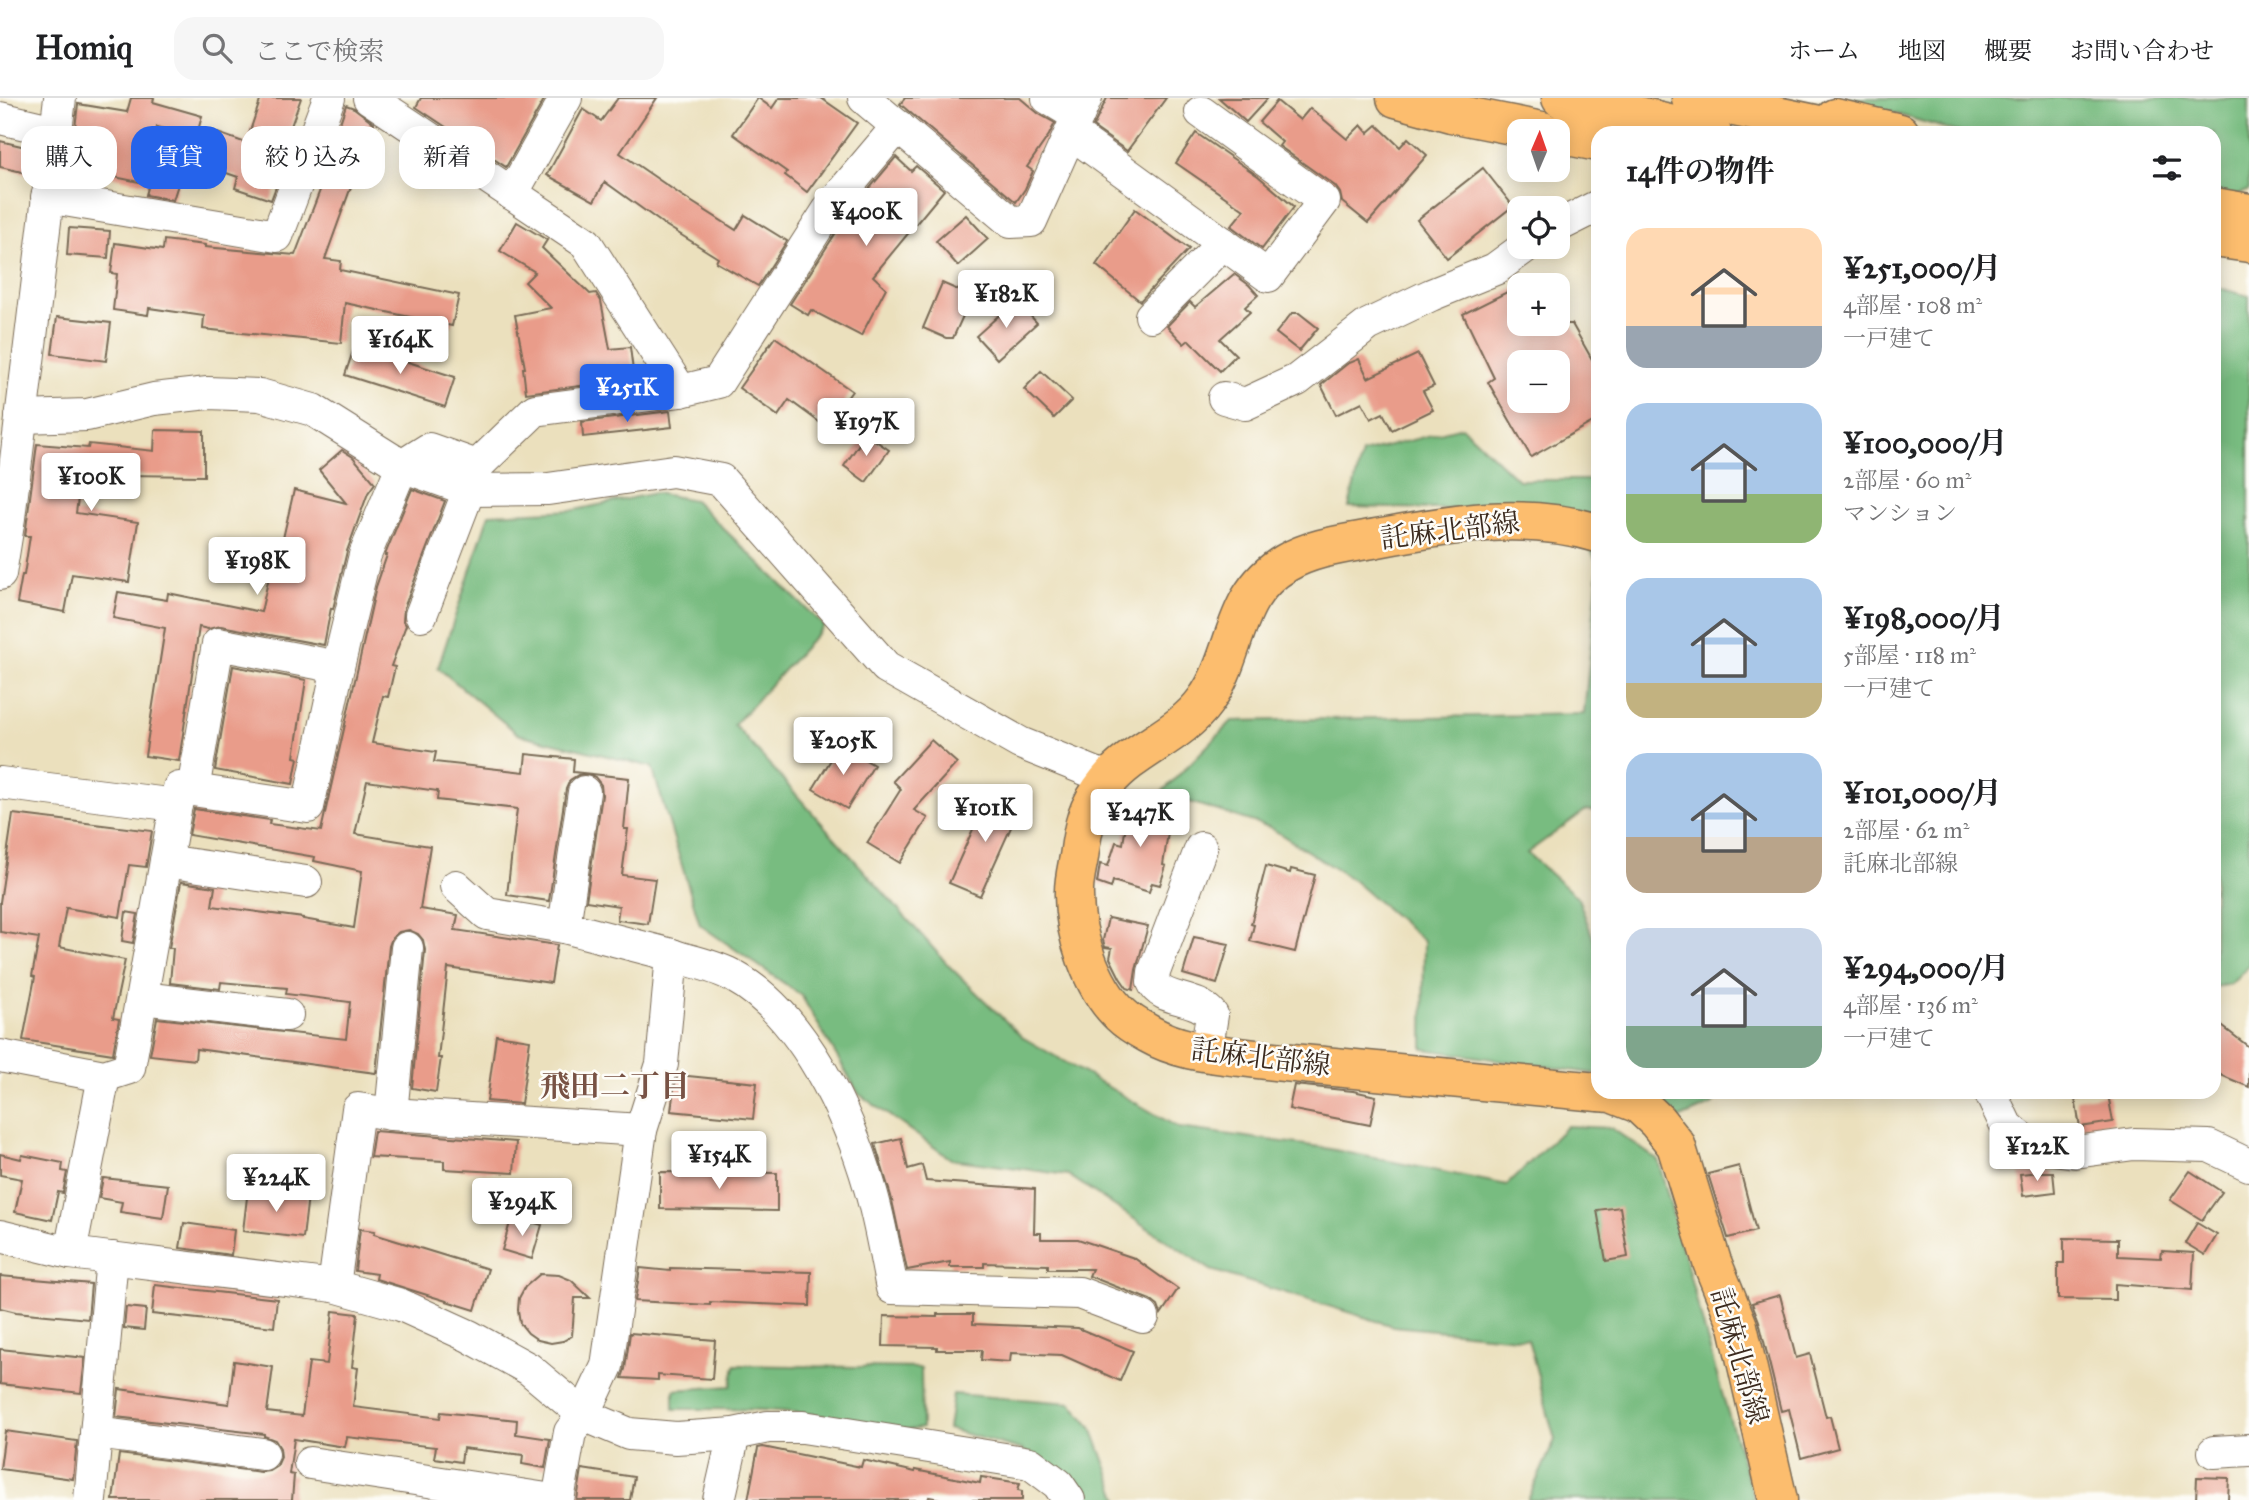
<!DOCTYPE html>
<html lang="ja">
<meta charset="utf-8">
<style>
:root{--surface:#fff;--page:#f6f6f6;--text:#202124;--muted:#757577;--line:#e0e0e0;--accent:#2563eb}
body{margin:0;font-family:"IM FELL Great Primer","Noto Serif JP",serif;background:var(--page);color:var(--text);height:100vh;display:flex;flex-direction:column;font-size:26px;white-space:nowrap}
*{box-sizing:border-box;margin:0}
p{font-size:23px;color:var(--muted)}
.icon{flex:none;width:38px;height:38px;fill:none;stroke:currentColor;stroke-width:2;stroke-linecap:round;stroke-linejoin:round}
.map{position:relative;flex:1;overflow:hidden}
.details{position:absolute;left:1591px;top:28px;width:630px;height:973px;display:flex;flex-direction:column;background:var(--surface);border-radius:21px;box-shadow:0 4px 18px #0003}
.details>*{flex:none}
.guide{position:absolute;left:21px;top:28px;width:665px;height:63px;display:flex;gap:14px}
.needle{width:46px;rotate:2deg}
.buttons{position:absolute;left:1507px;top:21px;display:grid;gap:14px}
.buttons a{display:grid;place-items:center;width:63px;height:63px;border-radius:14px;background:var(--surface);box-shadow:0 4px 18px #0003;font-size:35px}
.price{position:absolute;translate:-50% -60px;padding:0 16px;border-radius:7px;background:#fff;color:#222;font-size:23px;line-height:46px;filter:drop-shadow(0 2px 4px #0008)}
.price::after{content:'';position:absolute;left:50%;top:42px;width:21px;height:16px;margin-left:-10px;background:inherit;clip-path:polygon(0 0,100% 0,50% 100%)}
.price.active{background:var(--accent);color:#fff}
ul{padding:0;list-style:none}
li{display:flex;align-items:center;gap:21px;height:175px;padding:0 35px}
li span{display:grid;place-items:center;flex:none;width:196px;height:140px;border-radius:21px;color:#555}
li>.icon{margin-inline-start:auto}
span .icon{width:84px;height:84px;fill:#fffc;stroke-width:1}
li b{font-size:30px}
h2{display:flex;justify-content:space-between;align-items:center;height:84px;padding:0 35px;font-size:30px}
.chip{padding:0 24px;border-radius:21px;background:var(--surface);box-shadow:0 4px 18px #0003;font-size:24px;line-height:63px}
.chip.active{background:var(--accent);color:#fff}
header{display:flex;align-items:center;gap:42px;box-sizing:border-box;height:98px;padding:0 35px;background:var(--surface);border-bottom:2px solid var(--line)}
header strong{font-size:33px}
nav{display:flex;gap:38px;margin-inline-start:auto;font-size:24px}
.search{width:490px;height:63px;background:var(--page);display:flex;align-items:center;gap:18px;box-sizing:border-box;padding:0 24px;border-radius:21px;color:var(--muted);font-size:26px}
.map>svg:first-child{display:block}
</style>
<header>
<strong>Homiq</strong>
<div class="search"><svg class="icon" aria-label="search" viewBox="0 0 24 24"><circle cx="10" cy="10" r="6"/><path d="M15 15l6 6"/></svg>ここで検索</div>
<nav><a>ホーム</a><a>地図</a><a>概要</a><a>お問い合わせ</a></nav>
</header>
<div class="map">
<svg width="2249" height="1402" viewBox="0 0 2249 1402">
<rect width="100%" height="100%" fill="#fdfcf7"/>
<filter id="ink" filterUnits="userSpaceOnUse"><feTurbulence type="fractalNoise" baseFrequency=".0143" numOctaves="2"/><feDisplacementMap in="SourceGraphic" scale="14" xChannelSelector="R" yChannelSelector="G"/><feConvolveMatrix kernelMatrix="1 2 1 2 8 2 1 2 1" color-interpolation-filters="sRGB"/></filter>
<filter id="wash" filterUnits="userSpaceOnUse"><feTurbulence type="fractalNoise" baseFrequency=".00686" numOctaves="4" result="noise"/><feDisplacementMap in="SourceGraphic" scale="28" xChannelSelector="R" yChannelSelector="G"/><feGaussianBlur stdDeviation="1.57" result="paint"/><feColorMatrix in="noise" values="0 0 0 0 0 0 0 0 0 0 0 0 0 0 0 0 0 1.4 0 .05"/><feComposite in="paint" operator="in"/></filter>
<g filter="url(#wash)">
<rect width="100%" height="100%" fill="#ebe0bd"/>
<!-- forest -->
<g fill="#78bc80" stroke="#5a734f" stroke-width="2">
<polygon points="1842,0 2249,0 2249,92 2214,106 2214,35 1961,35"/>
<polygon points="2214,189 2249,198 2249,868 2231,886 2214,889"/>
<polygon points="1462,329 1518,382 1598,382 1598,466 1572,414 1349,409 1362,355"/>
<polygon points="655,395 694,402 824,528 734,627 949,868 1022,939 1179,1030 1320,1049 1507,1087 1567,1028 1611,1030 1658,1062 1719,1285 1754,1402 1528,1402 1555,1342 1528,1241 1393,1228 1211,1172 1068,1077 951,1061 859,996 801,897 700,827 652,669 518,636 438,570 489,416 575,412"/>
<polygon points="1598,473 1598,714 1586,712 1527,755 1578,800 1598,853 1598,976 1423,951 1424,843 1353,782 1269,729 1161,695 1232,623 1584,616"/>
<polygon points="1633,994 1716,994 1713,1006 1676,1022"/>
<path d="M735,1267l186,3 1,60c-36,8 -76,-9 -112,-14 -45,-6 -91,-5 -136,-5v-19l57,-4z"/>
<polygon points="953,1296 1071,1305 1092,1330 1119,1402 1084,1402 1023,1352 948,1331"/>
</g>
<g id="blocks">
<!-- building -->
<g fill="#e99c8a" fill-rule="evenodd">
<polygon points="131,0 154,0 153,4 202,18 196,40 157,29 149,63 182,74 173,102 146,97 149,86 70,70 78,6 127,14"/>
<polygon points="261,0 301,0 290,31 297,33 271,102 235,90 238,79 197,65 209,32 246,45"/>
<polygon points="421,0 545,0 506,69 416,9"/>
<polygon points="618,0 657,0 620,55 681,97 736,132 745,117 787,143 758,188 716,164 718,160 662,125 605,84 594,103 547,77 583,11 601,23"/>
<polygon points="758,0 772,10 779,0 821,0 857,25 807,94 785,77 787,74 733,36"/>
<polygon points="905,0 1020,0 1039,16 1055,25 1049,37 1027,69 1033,73 1025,91 1016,104 900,6"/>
<polygon points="1107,0 1166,0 1127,53 1093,29"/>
<polygon points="1219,0 1268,0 1246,24"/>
<polygon points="1277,3 1300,22 1310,10 1347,41 1361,27 1368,35 1377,27 1400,49 1408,40 1427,57 1368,125 1342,104 1340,95 1335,88 1279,48 1282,44 1259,24"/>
<polygon points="346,7 354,10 374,25 325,161 341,163 340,172 459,197 452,228 345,205 341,245 203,231 204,218 149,210 148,217 113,212 117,176 111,175 115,145 163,152 164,142 205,147 205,149 295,157 327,74 324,73"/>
<polygon points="1196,35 1258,78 1294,109 1262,151 1231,128 1244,112 1176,65"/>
<polygon points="0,43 34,51 31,76 0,69"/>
<polygon points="896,59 911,73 916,68 944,92 873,178 886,190 861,238 811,212 808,217 790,206 848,116"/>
<polygon points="1483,70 1513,108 1447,160 1417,122"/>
<polygon points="1135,111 1189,151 1140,203 1096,167"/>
<polygon points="966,117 988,141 958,168 936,143"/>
<polygon points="517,124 547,142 542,150 590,196 596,195 601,203 610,251 630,249 634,281 526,295 523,270 525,270 515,217 551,210 525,184 535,174 500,153"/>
<polygon points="69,130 110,133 108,160 67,157"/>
<polygon points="1234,176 1249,187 1258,197 1245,209 1250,214 1220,241 1236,257 1220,273 1189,242 1184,246 1167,228 1190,204 1195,209"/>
<polygon points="942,185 972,198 953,240 946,240 923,230"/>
<path d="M1519,188v38h53l26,46v49l-67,38 -43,-75 6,-4 -31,-64zM1519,264h39v39h-39z"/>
<polygon points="1016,202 1037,225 997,261 976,238"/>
<polygon points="1292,215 1299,215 1318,230 1299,253 1276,235"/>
<polygon points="57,219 111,225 106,263 52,256"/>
<polygon points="775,239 852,293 826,329 789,302 778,318 739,290"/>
<polygon points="355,247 455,279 445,309 345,277"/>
<polygon points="1418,256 1434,288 1423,293 1433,312 1392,332 1383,315 1371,321 1362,304 1336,317 1321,287 1347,266 1359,261 1368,280"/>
<polygon points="1041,273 1072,302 1054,320 1024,291"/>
<polygon points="670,313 672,329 583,339 582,324"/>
<polygon points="155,332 204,333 204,378 124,377 123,382 81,378 76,415 138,424 129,484 72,476 65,514 17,505 22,477 24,477 30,438 25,438 37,346 88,350 89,346 154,353"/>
<polygon points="866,336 889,352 866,384 844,368"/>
<polygon points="342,352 353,359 375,385 368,395 347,453 333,511 331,510 324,547 221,528 208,531 199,529 179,663 145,658 165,530 113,520 118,494 167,502 168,495 261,514 274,457 279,458 294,392 346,405 319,372"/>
<polygon points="412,391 445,403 404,510 403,523 406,527 391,568 395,569 388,599 383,598 372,645 436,654 434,664 524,674 526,656 574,661 573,674 629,680 624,731 628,731 622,777 655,781 648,826 617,822 619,808 586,803 602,697 601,687 595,679 587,676 578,677 570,682 566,691 549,803 507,797 517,711 437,702 438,693 367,683 355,736 430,748 420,811 458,817 455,832 557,847 551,885 448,870 438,960 441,960 436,994 412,990 425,852 423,842 418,836 409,832 399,834 392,840 389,848 376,975 196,951 195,962 150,957 157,920 346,941 350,904 286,896 287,890 221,884 220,891 170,885 173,850 169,850 181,784 215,789 212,808 303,820 303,821 354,830 362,773 314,763 315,759 189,737 194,711 270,722 269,726 321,733 376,489 387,457 385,457 387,452"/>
<polygon points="233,568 306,582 294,659 298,660 293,686 215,672"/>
<polygon points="931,642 957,665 914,712 928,720 900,765 867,745 901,691 893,683"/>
<polygon points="840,647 874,667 847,711 813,691"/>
<polygon points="990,693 1021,707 980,798 949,785"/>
<polygon points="1130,703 1172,709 1163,767 1166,768 1160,787 1152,785 1149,794 1113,783 1111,790 1097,785 1100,766 1108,768 1116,744 1123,746"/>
<polygon points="13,716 152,733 146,769 129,767 120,819 66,810 59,849 125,862 113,920 119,921 113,956 23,942 35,879 32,878 39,840 0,834 0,804"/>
<polygon points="1266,768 1290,775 1291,771 1315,777 1295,854 1250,843 1254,827 1251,826"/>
<polygon points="126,814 138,816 133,845 122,843"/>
<polygon points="1108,820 1148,828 1136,872 1133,892 1127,890 1120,880 1110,860 1112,850 1105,849 1103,842"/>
<polygon points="1194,839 1229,846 1217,886 1183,876"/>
<polygon points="2214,922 2249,949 2249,989 2214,974"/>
<polygon points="496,937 530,942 521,1006 487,1003"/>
<polygon points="678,977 757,985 753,1021 671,1013 674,990"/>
<polygon points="1294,987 1353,993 1376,998 1370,1027 1289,1011"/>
<polygon points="2108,996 2113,1024 2080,1029 2075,1001"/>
<polygon points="374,1033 516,1044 514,1075 444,1071 444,1063 370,1059"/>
<polygon points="901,1040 908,1071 922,1067 926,1083 1035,1091 1034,1135 1041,1135 1041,1141 1078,1141 1134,1160 1178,1191 1161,1216 1158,1208 1150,1202 1089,1178 1092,1171 1048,1171 1048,1167 984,1165 984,1169 950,1169 950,1164 907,1172 891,1098 875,1046"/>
<polygon points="0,1056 21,1061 22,1057 63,1065 62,1073 67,1074 63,1095 58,1094 52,1122 15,1114 22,1081 0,1077"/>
<polygon points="1739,1068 1756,1133 1728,1140 1708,1076"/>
<polygon points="2190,1073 2222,1094 2202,1122 2170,1102"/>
<polygon points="660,1074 777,1075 777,1113 660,1111"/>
<polygon points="2042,1074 2053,1074 2055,1094 2023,1098 2020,1076"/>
<polygon points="103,1080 168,1087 163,1120 120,1114 122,1104 99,1100"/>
<polygon points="248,1091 308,1098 303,1140 243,1133"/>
<polygon points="1620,1109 1628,1159 1606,1163 1597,1112"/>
<polygon points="512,1118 542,1127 532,1161 502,1152"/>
<polygon points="184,1125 234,1132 231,1157 180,1150"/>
<polygon points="2197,1125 2217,1137 2205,1157 2185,1145"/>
<polygon points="360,1131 375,1133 374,1136 488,1171 475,1212 376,1181 377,1176 355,1173"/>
<polygon points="2064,1140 2118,1141 2118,1158 2161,1160 2162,1153 2194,1155 2192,1192 2115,1186 2115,1202 2058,1201 2058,1165 2064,1165"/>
<polygon points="640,1170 670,1173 670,1170 811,1174 810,1208 710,1204 710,1207 635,1203"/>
<polygon points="540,1176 559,1177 571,1182 590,1200 575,1200 572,1238 563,1243 551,1245 538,1242 528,1235 520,1225 518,1212 519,1200 525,1189"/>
<polygon points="0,1178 91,1186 88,1221 16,1214 0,1210"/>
<polygon points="155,1187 277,1201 274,1229 152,1216"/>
<polygon points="1780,1197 1796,1260 1810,1256 1826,1319 1830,1318 1838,1350 1801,1360 1789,1311 1781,1313 1759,1223 1752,1205"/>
<polygon points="126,1209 146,1211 144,1232 124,1230"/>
<polygon points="333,1213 358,1216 352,1269 358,1270 353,1309 440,1320 441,1314 517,1322 516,1336 550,1341 545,1370 522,1366 523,1357 463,1350 461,1364 434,1360 436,1349 347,1339 345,1349 294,1341 289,1376 294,1377 292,1402 113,1402 119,1356 261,1374 269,1373 277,1368 281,1359 280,1350 275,1342 264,1338 264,1336 116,1319 119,1291 229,1306 234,1263 273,1269 267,1314 302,1318 309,1264 327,1266"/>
<polygon points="937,1216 973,1216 973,1226 1078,1230 1133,1253 1120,1283 1062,1257 1011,1255 1010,1264 981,1262 982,1252 937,1252 937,1249 883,1248 884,1218 937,1219"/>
<polygon points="630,1235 715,1242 712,1281 658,1277 658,1282 622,1280 625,1271"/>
<polygon points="0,1251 85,1260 81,1295 0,1286"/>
<polygon points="5,1333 77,1343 73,1381 0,1371"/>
<polygon points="763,1349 861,1369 863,1362 915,1374 915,1372 980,1385 981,1379 1020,1385 1018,1392 1022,1393 1022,1402 945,1402 929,1399 928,1402 748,1402 758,1350"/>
<polygon points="582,1371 634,1379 630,1402 577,1402"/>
<polygon points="2197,1379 2229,1380 2228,1402 2196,1402"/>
</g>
</g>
</g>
<g filter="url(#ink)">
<use href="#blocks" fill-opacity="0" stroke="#796a56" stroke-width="2"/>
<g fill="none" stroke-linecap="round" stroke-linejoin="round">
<defs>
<g id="minor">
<polyline points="369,0 586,145 681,293"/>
<polyline points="864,0 1011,124 1031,123 1086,0"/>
<polyline points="1048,0 1078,18"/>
<polyline points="0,20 55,33"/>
<polyline points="1071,35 1268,178 1324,103 1201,14"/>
<polyline points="512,96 566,0"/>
<polyline points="47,99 277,138 329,0"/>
<polyline points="1558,128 1598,108"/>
<polyline points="1151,218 1223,145"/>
<polyline points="1224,300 1245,306 1297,282 1368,227 1431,197 1495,171 1525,149"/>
<polyline points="21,319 87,317 154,301 208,295 260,297 313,312 402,368 429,351 477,368 535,312 681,293 718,284 833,105 898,28"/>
<polyline points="0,476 9,420 60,0"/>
<polyline points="421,517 469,392"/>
<polyline points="0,685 176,707"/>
<polyline points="193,692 218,546 338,569"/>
<path d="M1201,750l-47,124 -1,10c8,20 43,13 59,33l-6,38"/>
<polyline points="166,763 306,784"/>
<polyline points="564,829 584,694"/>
<path d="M672,857c20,7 44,11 61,21 70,38 116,139 137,212 10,33 15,67 22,100l187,5 64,24"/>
<polyline points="142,900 287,917"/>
<polyline points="0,958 104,978 129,970 179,690 308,709 338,569 365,457 402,368 469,392 548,391 673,373 721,382 886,569 1020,645 1110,681"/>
<polyline points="1990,994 2006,1027 2031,1048 2075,1054 2134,1046 2209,1048 2249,1067"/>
<polyline points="391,1016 407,850"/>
<polyline points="0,1138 70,1155 334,1188 401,1207 469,1238 529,1271 584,1317 629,1336 676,1340 734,1336 768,1329 803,1329 1030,1365 1058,1386 1069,1402"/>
<polyline points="70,1155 104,978"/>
<polyline points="334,1188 358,1011 391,1016 641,1032 662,966 672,857 564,829 487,816 456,788"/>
<polyline points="96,1335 263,1356"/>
<polyline points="2214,1354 2249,1352"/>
<polyline points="310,1365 553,1402"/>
<polyline points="90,1402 112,1160"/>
<polyline points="558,1402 570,1334 584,1317 607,1268 641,1032"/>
<polyline points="719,1402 734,1336"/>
</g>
<g id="major">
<path d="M1598,435c-75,-22 -147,-9 -221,5 -31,6 -64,9 -91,25 -56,33 -47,91 -81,138 -25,35 -71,48 -98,81 -21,26 -24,44 -28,75 -2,11 -5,23 -5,34 -1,40 17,96 47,124 7,7 19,14 28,19 28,16 59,19 91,23 31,4 63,7 94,10 88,8 176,16 264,25"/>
<polyline points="1600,994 1611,995 1639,1006 1657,1023 1676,1047 1712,1164 1738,1228 1778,1402"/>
</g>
<g id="highway">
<polyline points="1396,0 1451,15 1542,33"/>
<polyline points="1561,0 1712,35"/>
<polyline points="1691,0 1858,35"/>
<polyline points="1835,20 1900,35"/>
<polyline points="1558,36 1598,44"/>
<polyline points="2214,109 2249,115"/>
<polyline points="2214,140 2249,145"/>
</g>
</defs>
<!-- minor casing -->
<use href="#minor" stroke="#796a56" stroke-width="34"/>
<!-- major casing -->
<use href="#major" stroke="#796a56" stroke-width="41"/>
<!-- highway casing -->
<use href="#highway" stroke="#796a56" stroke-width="41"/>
<!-- minor -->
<use href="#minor" stroke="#fff" stroke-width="32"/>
<!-- major -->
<use href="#major" stroke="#fcbd6e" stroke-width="38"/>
<!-- highway -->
<use href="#highway" stroke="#fcbd6e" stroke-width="38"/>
</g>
</g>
<g text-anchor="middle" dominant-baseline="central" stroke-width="5" stroke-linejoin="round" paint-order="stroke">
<!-- street labels -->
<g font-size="28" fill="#3b2a1e" stroke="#fdfcf7">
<text transform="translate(1450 432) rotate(-7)">託麻北部線</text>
<text transform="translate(1261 959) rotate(7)">託麻北部線</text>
<text transform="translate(1740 1258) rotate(74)">託麻北部線</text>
</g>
<!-- neighbourhood labels -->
<g font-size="30" font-weight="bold" fill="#785244" stroke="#fdfcf7">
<text x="615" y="988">飛田二丁目</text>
</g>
</g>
</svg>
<div class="buttons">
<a><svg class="needle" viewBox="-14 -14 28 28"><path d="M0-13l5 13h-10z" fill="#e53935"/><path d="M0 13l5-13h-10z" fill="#757577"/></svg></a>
<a><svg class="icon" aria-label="locate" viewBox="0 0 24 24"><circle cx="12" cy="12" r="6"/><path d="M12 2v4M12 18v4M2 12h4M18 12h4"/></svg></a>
<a>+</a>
<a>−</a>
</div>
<b class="price" style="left:866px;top:150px">¥400K</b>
<b class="price" style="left:1006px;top:232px">¥182K</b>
<b class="price" style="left:400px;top:278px">¥164K</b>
<b class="price active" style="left:627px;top:326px">¥251K</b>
<b class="price" style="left:866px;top:360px">¥197K</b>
<b class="price" style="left:91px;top:415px">¥100K</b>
<b class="price" style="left:257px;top:499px">¥198K</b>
<b class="price" style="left:843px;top:679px">¥205K</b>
<b class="price" style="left:985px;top:746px">¥101K</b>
<b class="price" style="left:1140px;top:751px">¥247K</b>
<b class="price" style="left:2037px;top:1085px">¥122K</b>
<b class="price" style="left:719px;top:1093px">¥154K</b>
<b class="price" style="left:276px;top:1116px">¥224K</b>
<b class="price" style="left:522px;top:1140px">¥294K</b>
<div class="guide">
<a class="chip">購入</a>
<a class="chip active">賃貸</a>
<a class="chip">絞り込み</a>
<a class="chip">新着</a>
</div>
<section class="details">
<h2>14件の物件<svg class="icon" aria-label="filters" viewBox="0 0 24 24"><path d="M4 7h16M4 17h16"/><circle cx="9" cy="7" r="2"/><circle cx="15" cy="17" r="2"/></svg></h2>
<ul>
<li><span style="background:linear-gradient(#ffd9b3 70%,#9aa5b1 0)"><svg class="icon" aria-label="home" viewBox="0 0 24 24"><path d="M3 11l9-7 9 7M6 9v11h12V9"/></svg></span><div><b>¥251,000/月</b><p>4部屋 · 108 m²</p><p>一戸建て</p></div></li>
<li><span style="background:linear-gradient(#a9c7e8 65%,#8fb573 0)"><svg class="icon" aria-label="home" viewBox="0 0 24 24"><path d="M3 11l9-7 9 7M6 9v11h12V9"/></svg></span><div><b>¥100,000/月</b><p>2部屋 · 60 m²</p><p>マンション</p></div></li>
<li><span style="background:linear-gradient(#a9c7e8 75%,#c2b280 0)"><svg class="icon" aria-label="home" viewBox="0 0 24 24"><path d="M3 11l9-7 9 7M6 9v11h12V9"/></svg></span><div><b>¥198,000/月</b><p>5部屋 · 118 m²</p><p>一戸建て</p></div></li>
<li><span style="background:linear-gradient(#a9c7e8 60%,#b9a48a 0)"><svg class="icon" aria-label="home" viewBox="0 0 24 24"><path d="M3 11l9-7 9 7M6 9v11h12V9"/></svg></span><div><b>¥101,000/月</b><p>2部屋 · 62 m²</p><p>託麻北部線</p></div></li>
<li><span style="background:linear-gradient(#c9d6e8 70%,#7fa58c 0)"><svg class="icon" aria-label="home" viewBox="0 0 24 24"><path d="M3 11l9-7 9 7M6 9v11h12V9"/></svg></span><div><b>¥294,000/月</b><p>4部屋 · 136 m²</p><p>一戸建て</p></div></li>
</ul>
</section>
</div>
